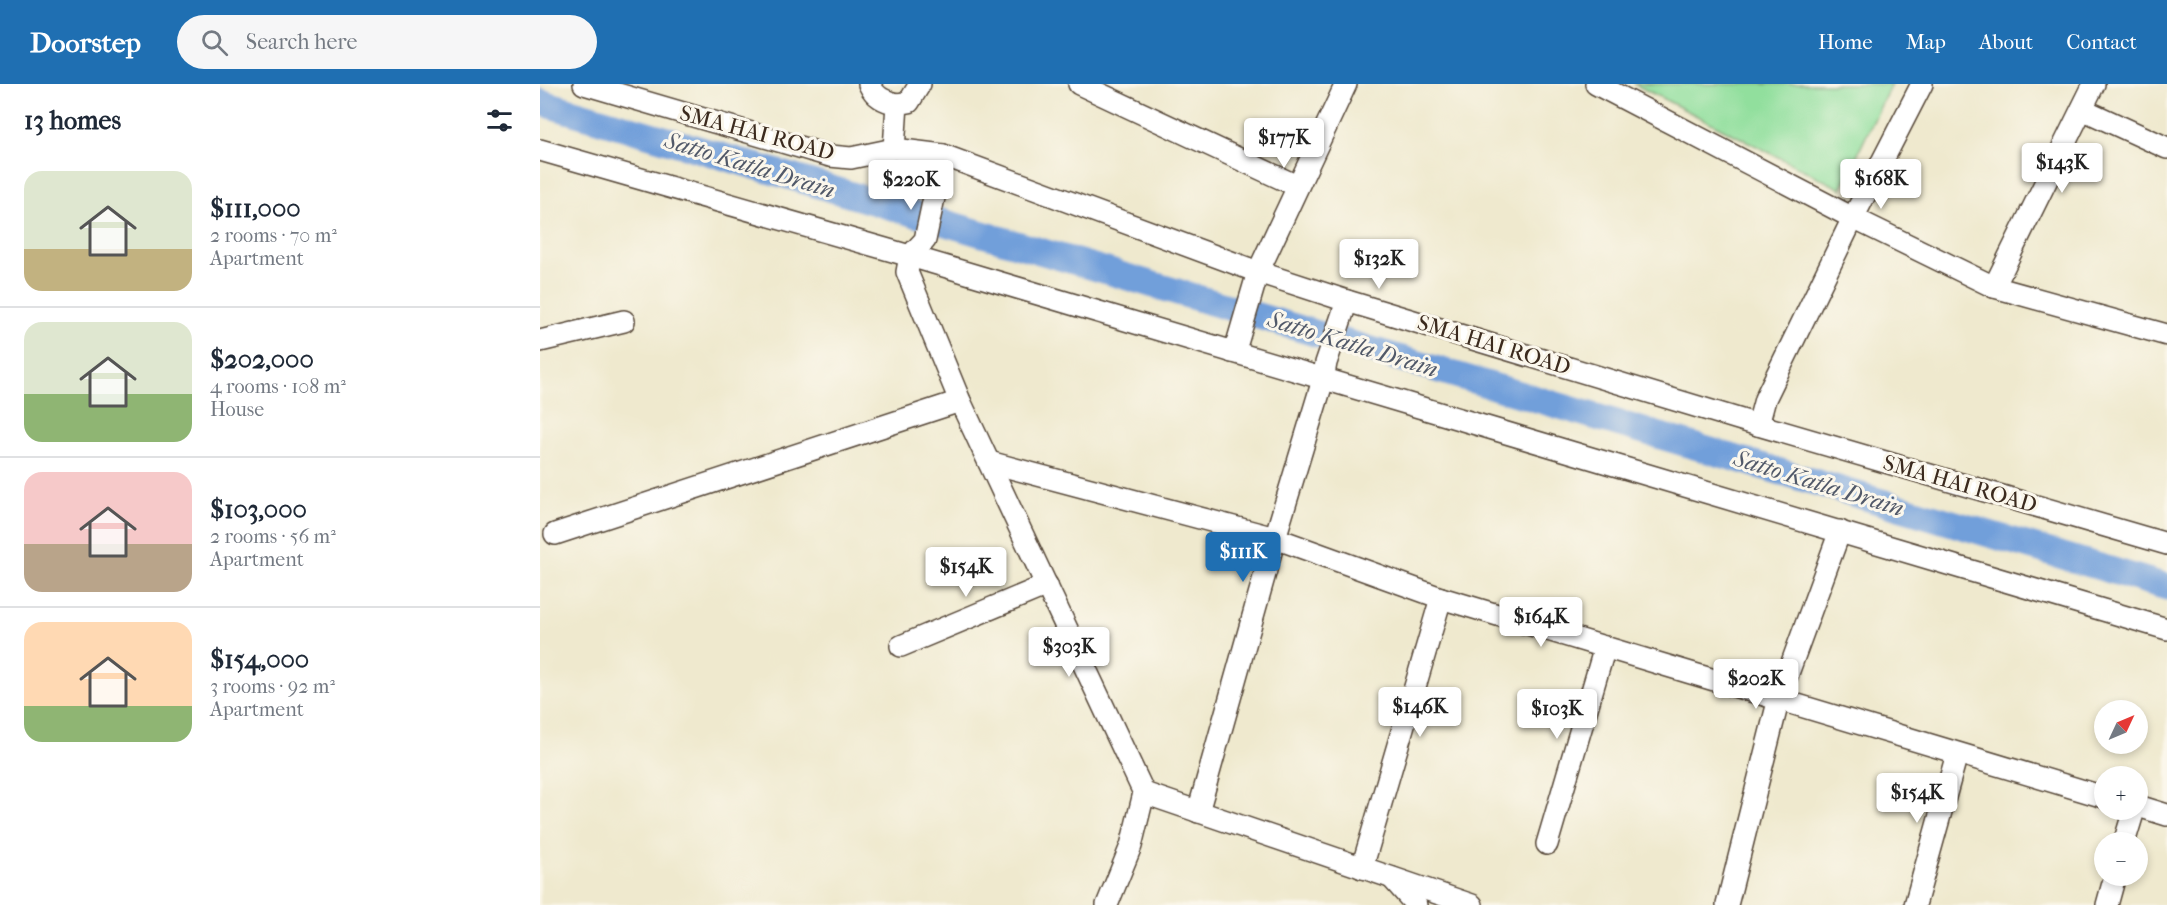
<!DOCTYPE html>
<meta charset="utf-8">
<style>
:root{--surface:#fff;--page:#f6f6f7;--text:#1f2937;--muted:#747a83;--line:#e0e1e3;--accent:#1f6fb2}
body{margin:0;font-family:"IM FELL French Canon",serif;background:var(--page);color:var(--text);height:100vh;display:flex;flex-direction:column;font-size:22px;white-space:nowrap}
*{box-sizing:border-box;margin:0}
p{font-size:20px;color:var(--muted)}
.icon{flex:none;width:33px;height:33px;fill:none;stroke:currentColor;stroke-width:2;stroke-linecap:round;stroke-linejoin:round}
.map{position:relative;flex:1;overflow:hidden}
.details{display:flex;flex-direction:column;background:var(--surface);width:540px}
.details>*{flex:none}
.needle{width:39px;rotate:46deg}
.controls{position:absolute;left:1554px;top:616px;display:grid;gap:12px}
.controls a{display:grid;place-items:center;width:54px;height:54px;border-radius:50%;background:var(--surface);box-shadow:0 3px 9px #0003;font-size:30px}
.price{position:absolute;translate:-50% -51px;padding:0 14px;border-radius:6px;background:#fff;color:#222;font-size:20px;line-height:39px;filter:drop-shadow(0 2px 3px #0008)}
.price::after{content:'';position:absolute;left:50%;top:36px;width:18px;height:14px;margin-left:-9px;background:inherit;clip-path:polygon(0 0,100% 0,50% 100%)}
.price.current{background:var(--accent);color:#fff}
ul{padding:0;list-style:none}
li{display:flex;align-items:center;gap:18px;height:150px;padding:0 24px}
li+li{border-top:2px solid var(--line)}
li span{display:grid;place-items:center;flex:none;width:168px;height:120px;border-radius:18px;color:#555}
li>.icon{margin-inline-start:auto}
span .icon{width:72px;height:72px;fill:#fffc;stroke-width:1}
li b{font-size:26px}
h2{display:flex;justify-content:space-between;align-items:center;height:72px;padding:0 24px;font-size:26px}
header{display:flex;align-items:center;gap:36px;box-sizing:border-box;height:84px;padding:0 30px;background:var(--accent);color:#fff}
header strong{font-size:28px}
nav{display:flex;gap:33px;margin-inline-start:auto;font-size:21px}
.search{width:420px;height:54px;background:var(--page);display:flex;align-items:center;gap:15px;box-sizing:border-box;padding:0 21px;border-radius:33px;color:var(--muted);font-size:22px}
main{display:flex;flex:1;min-height:0}
.map>svg:first-child{display:block}
</style>
<header>
<strong>Doorstep</strong>
<div class="search"><svg class="icon" aria-label="search" viewBox="0 0 24 24"><circle cx="10" cy="10" r="6"/><path d="M15 15l6 6"/></svg>Search here</div>
<nav><a>Home</a><a>Map</a><a>About</a><a>Contact</a></nav>
</header>
<main>
<section class="details">
<h2>13 homes<svg class="icon" aria-label="filters" viewBox="0 0 24 24"><path d="M4 7h16M4 17h16"/><circle cx="9" cy="7" r="2"/><circle cx="15" cy="17" r="2"/></svg></h2>
<ul>
<li><span style="background:linear-gradient(#dfe7d0 65%,#c2b280 0)"><svg class="icon" aria-label="home" viewBox="0 0 24 24"><path d="M3 11l9-7 9 7M6 9v11h12V9"/></svg></span><div><b>$111,000</b><p>2 rooms · 70 m²</p><p>Apartment</p></div></li>
<li><span style="background:linear-gradient(#dfe7d0 60%,#8fb573 0)"><svg class="icon" aria-label="home" viewBox="0 0 24 24"><path d="M3 11l9-7 9 7M6 9v11h12V9"/></svg></span><div><b>$202,000</b><p>4 rooms · 108 m²</p><p>House</p></div></li>
<li><span style="background:linear-gradient(#f6c9c9 60%,#b9a48a 0)"><svg class="icon" aria-label="home" viewBox="0 0 24 24"><path d="M3 11l9-7 9 7M6 9v11h12V9"/></svg></span><div><b>$103,000</b><p>2 rooms · 56 m²</p><p>Apartment</p></div></li>
<li><span style="background:linear-gradient(#ffd9b3 70%,#8fb573 0)"><svg class="icon" aria-label="home" viewBox="0 0 24 24"><path d="M3 11l9-7 9 7M6 9v11h12V9"/></svg></span><div><b>$154,000</b><p>3 rooms · 92 m²</p><p>Apartment</p></div></li>
</ul>
</section>
<div class="map">
<svg width="1627" height="821" viewBox="0 0 1627 821">
<rect width="100%" height="100%" fill="#fbf7ec"/>
<filter id="ink" filterUnits="userSpaceOnUse"><feTurbulence type="fractalNoise" baseFrequency=".0167" numOctaves="2"/><feDisplacementMap in="SourceGraphic" scale="12" xChannelSelector="R" yChannelSelector="G"/><feConvolveMatrix kernelMatrix="1 2 1 2 8 2 1 2 1" color-interpolation-filters="sRGB"/></filter>
<filter id="wash" filterUnits="userSpaceOnUse"><feTurbulence type="fractalNoise" baseFrequency=".008" numOctaves="4" result="noise"/><feDisplacementMap in="SourceGraphic" scale="24" xChannelSelector="R" yChannelSelector="G"/><feGaussianBlur stdDeviation="1.35" result="paint"/><feColorMatrix in="noise" values="0 0 0 0 0 0 0 0 0 0 0 0 0 0 0 0 0 1.4 0 .05"/><feComposite in="paint" operator="in"/></filter>
<g filter="url(#wash)">
<rect width="100%" height="100%" fill="#efe9ce"/>
<!-- park -->
<polygon fill="#91df9d" stroke="#66845e" stroke-width="1.5" points="1094,0 1351,0 1301,105"/>
<g fill="none" stroke-linecap="round" stroke-linejoin="round">
<!-- canal -->
<polyline stroke="#719fda" stroke-width="27" points="0,18 1627,503"/>
</g>
</g>
<g filter="url(#ink)">
<g fill="none" stroke-linecap="round" stroke-linejoin="round">
<defs>
<g id="street">
<polyline points="44,0 290,72 311,74 354,65 403,71 718,188 807,217 1218,341 1627,460"/>
<path d="M329,0c6,13 15,17 28,20"/>
<polyline points="539,0 757,102"/>
<polyline points="1056,0 1313,134 1454,203 1627,251"/>
<polyline points="1542,25 1627,64"/>
<polyline points="354,65 357,20 369,18 380,0"/>
<polyline points="0,66 370,172 1627,545"/>
<polyline points="403,71 385,156 370,172 367,188 420,317 604,709 932,821"/>
<polyline points="1454,203 1554,0"/>
<polyline points="0,257 84,237"/>
<polyline points="692,268 698,256 718,188 806,0"/>
<polyline points="1218,341 1225,315 1313,134 1382,0"/>
<polyline points="449,378 735,454 901,514 1564,713"/>
<polyline points="15,450 420,317"/>
<polyline points="361,562 507,501"/>
<polyline points="1598,722 1627,731"/>
<polyline points="658,728 735,454 783,296 786,279 807,217"/>
<polyline points="1584,759 1594,726"/>
<polyline points="1007,760 1065,563"/>
<polyline points="822,784 901,514"/>
<polyline points="852,794 876,821"/>
<polyline points="567,821 591,762 604,709"/>
<polyline points="1187,821 1239,614 1300,447"/>
<polyline points="1375,821 1417,670"/>
<polyline points="1567,821 1575,792"/>
</g>
</defs>
<!-- street casing -->
<use href="#street" stroke="#564738" stroke-width="24"/>
<!-- street -->
<use href="#street" stroke="#fff" stroke-width="21"/>
</g>
</g>
<g text-anchor="middle" dominant-baseline="central" stroke-width="6" stroke-linejoin="round" paint-order="stroke">
<!-- street labels -->
<g font-size="22" fill="#3b2a1e" stroke="#fbf7ec">
<text transform="translate(217 49) rotate(15)">SMA HAI ROAD</text>
<text transform="translate(954 261) rotate(17)">SMA HAI ROAD</text>
<text transform="translate(1420 400) rotate(16)">SMA HAI ROAD</text>
</g>
<!-- water labels -->
<g font-size="24" font-style="italic" fill="#515969" stroke="#fbf7ec">
<text transform="translate(210 81) rotate(17)">Satto Katla Drain</text>
<text transform="translate(813 260) rotate(17)">Satto Katla Drain</text>
<text transform="translate(1279 399) rotate(17)">Satto Katla Drain</text>
</g>
</g>
</svg>
<div class="controls">
<a><svg class="needle" viewBox="-14 -14 28 28"><path d="M0-13l5 13h-10z" fill="#e53935"/><path d="M0 13l5-13h-10z" fill="#747a83"/></svg></a>
<a>+</a>
<a>−</a>
</div>
<b class="price" style="left:744px;top:85px">$177K</b>
<b class="price" style="left:1522px;top:110px">$143K</b>
<b class="price" style="left:1341px;top:126px">$168K</b>
<b class="price" style="left:371px;top:127px">$220K</b>
<b class="price" style="left:839px;top:206px">$132K</b>
<b class="price current" style="left:703px;top:499px">$111K</b>
<b class="price" style="left:426px;top:514px">$154K</b>
<b class="price" style="left:1001px;top:564px">$164K</b>
<b class="price" style="left:529px;top:594px">$303K</b>
<b class="price" style="left:1216px;top:626px">$202K</b>
<b class="price" style="left:880px;top:654px">$146K</b>
<b class="price" style="left:1017px;top:656px">$103K</b>
<b class="price" style="left:1377px;top:740px">$154K</b>
</div>
</main>
